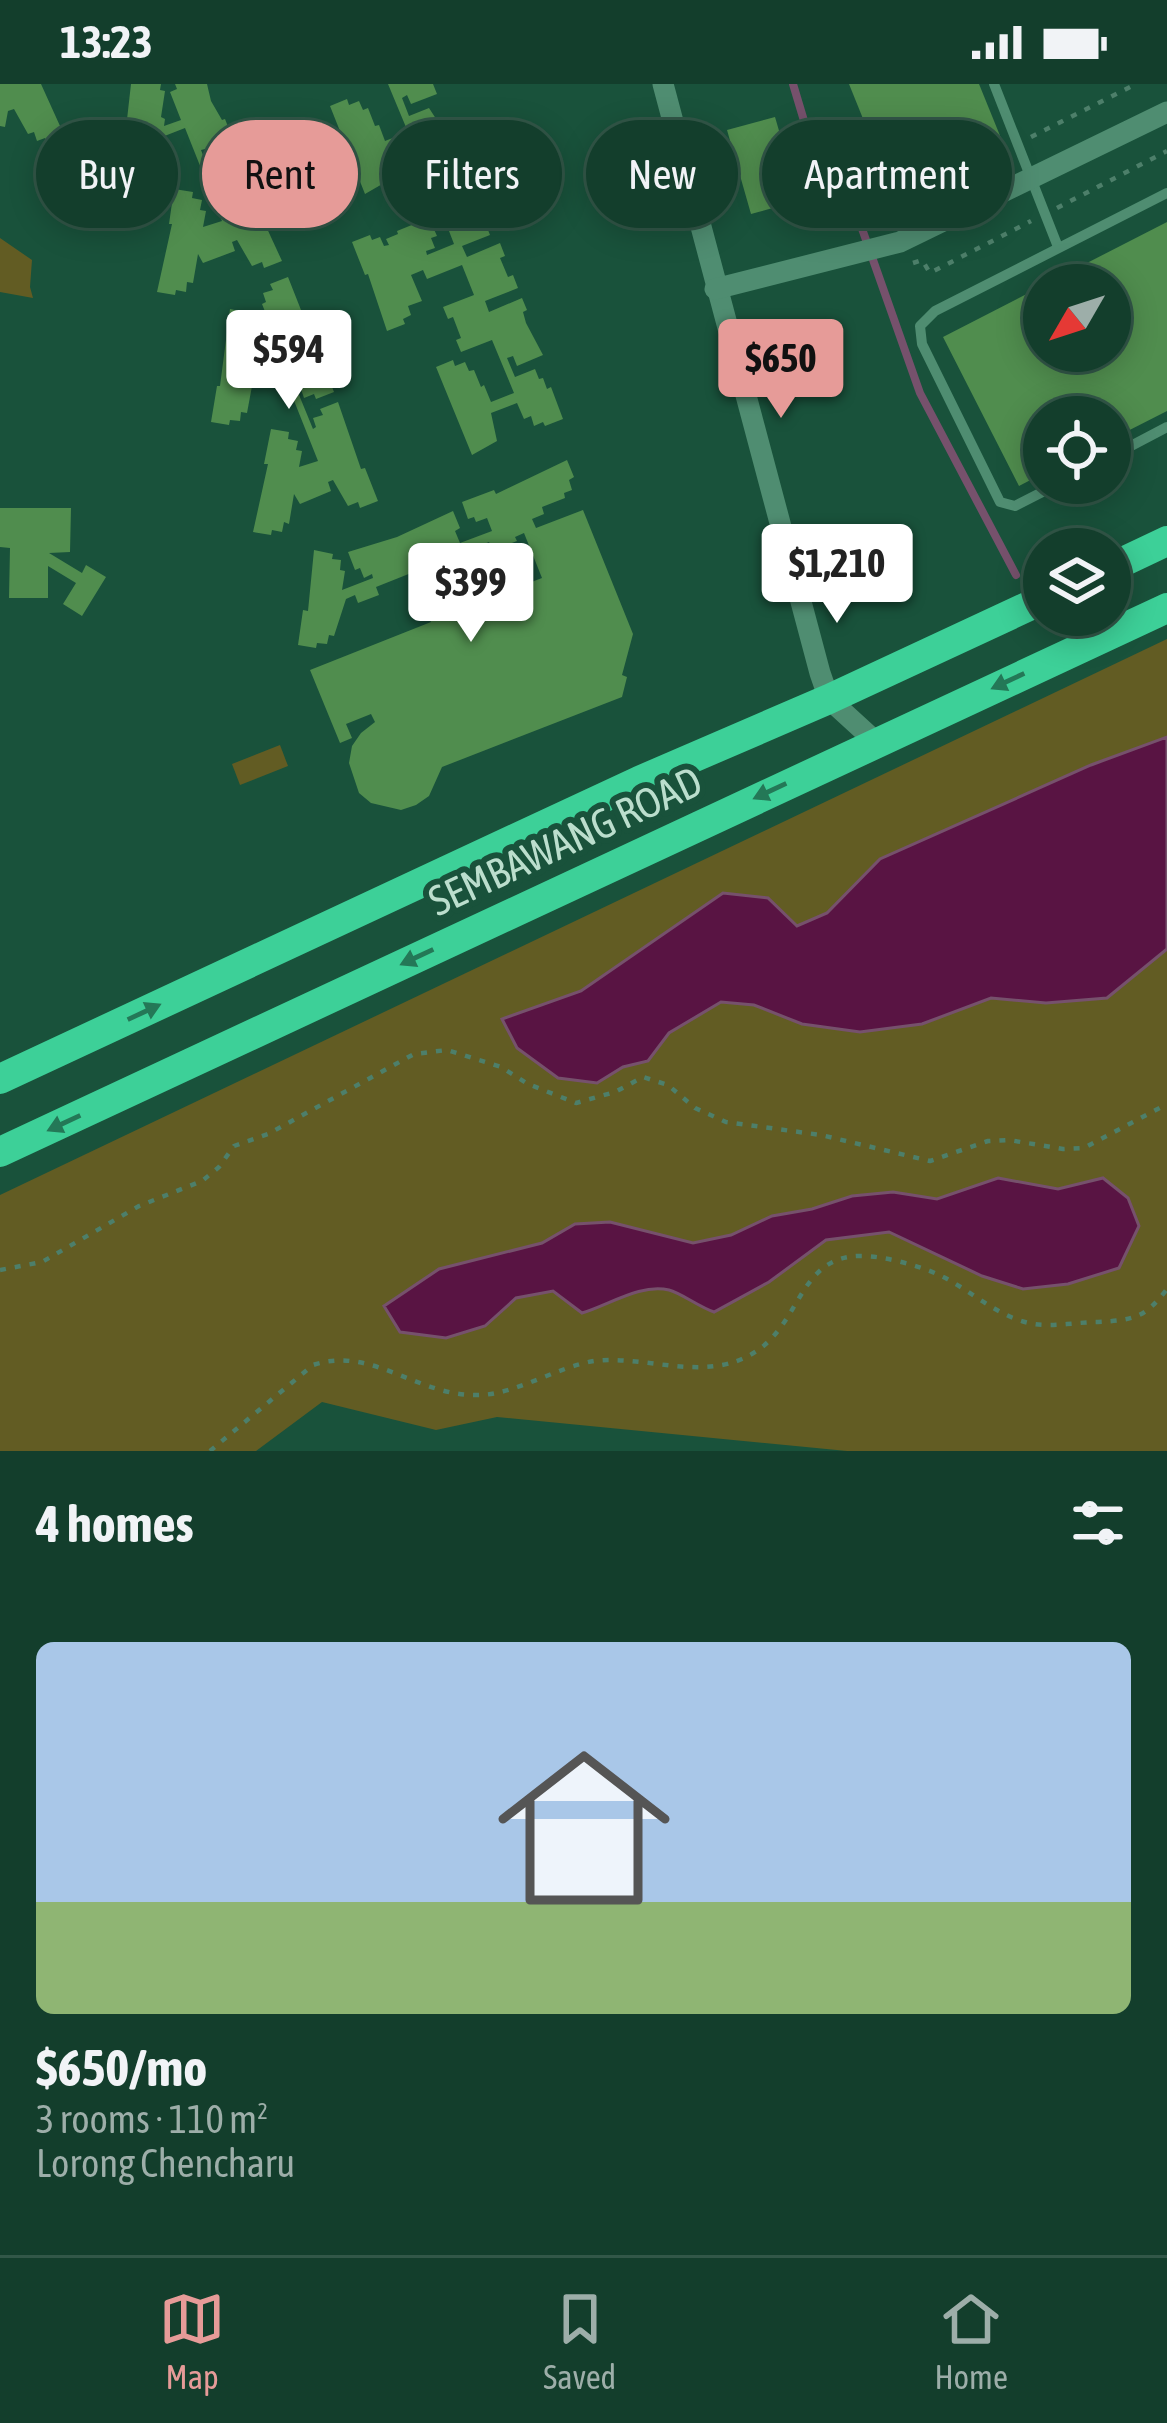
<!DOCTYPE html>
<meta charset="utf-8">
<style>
:root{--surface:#133e2c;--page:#204938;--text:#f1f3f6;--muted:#9daea9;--line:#325748;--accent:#e69b98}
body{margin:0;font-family:"Asap Condensed",sans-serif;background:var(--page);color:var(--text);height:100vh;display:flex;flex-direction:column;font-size:45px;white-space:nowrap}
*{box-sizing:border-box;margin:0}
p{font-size:39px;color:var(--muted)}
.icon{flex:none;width:66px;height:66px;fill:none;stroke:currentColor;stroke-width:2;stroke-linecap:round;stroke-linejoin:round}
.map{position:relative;height:1367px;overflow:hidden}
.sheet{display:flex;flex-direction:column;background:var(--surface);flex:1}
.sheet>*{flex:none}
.hud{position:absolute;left:36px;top:36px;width:1095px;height:108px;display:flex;gap:24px}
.needle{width:78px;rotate:231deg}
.buttons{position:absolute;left:1023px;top:180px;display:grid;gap:24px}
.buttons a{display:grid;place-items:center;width:108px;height:108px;border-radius:50%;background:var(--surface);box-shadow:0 6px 30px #0003,0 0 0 3px var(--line);font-size:60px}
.price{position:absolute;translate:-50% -102px;padding:0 27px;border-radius:12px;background:#fff;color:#222;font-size:39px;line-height:78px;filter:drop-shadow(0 3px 6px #0008)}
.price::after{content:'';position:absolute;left:50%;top:72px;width:36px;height:27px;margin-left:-18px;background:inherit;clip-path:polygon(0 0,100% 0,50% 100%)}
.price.active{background:var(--accent);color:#111}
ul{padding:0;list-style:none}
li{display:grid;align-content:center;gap:24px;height:636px;padding:0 36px}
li+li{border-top:3px solid var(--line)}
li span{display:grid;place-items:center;height:372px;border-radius:18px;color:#555}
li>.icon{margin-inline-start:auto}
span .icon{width:216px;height:216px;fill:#fffc;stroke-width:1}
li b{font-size:51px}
h2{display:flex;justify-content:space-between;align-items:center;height:144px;padding:0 36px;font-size:51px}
.tag{padding:0 42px;border-radius:54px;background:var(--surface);box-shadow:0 6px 30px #0003,0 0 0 3px var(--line);font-size:42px;line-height:108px}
.tag.active{background:var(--accent);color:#111}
.status{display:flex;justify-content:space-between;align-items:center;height:84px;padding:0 60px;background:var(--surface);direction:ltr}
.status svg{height:33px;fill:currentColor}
.tab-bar{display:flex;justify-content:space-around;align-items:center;height:168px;border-top:3px solid var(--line);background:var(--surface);font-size:33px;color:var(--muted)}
.tab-bar a{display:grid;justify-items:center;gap:6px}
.tab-bar .active{color:var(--accent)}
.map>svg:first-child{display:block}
</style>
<div class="status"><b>13:23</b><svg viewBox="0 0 49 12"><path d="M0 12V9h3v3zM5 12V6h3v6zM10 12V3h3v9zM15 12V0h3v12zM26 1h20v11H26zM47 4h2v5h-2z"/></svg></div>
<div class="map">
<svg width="1167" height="1367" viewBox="0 0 1167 1367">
<rect width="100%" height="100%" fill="#19523b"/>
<!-- green -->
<g fill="#625c23">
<polygon points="314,70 337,126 334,132 304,144 280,83"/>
<polygon points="0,154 32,176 30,203 33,214 0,208"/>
<polygon points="1167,555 1167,1367 847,1367 497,1333 436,1346 322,1318 256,1367 0,1367 0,1111"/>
<polygon points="280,661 288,682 240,701 232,680"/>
</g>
<!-- water -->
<g fill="#591443" stroke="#76516c" stroke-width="3">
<polygon points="1167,653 1167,865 1107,914 1046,919 991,914 922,940 860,948 802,940 754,921 721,918 669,949 648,977 623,983 597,999 558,994 517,964 502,935 581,907 723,809 768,814 797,842 827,829 880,775 1091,681"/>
<path d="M998,1094l60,11 45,-11 25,20 11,28 -20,42 -51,16 -45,5 -41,-13 -93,-44 -63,8 -57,42 -55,30c-15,-5 -33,-19 -45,-22 -28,-7 -60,15 -87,23l-29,-22 -37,7 -31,28 -39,12 -46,-6 -16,-26 55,-37 103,-26 33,-19 35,-2 83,21 38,-8 41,-19 40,-7 40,-13 41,-4 44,7z"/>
</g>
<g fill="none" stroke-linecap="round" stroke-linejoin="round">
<!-- stream -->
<polyline stroke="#76516c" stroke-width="8" points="793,0 811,60 860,139 920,309 1016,491"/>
</g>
<!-- building -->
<g fill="#508d4e">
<polygon points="0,0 41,0 65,53 47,60 45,54 37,57 34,48 28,50 14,25 8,27 5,43 0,42"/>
<polygon points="131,0 161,0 160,6 165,7 161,33 165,35 164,42 181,36 170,8 177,5 175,0 207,0 211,17 222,36 225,35 238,68 221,75 218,69 208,73 205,65 201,66 216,105 220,104 217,94 227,90 225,85 242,78 255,111 252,112 282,177 264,184 262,178 252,182 237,156 232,158 235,167 203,179 198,170 193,199 187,198 186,208 176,206 175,211 157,208 172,140 169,140 174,105 193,108 192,114 202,116 200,126 206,127 203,143 222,137 185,44 162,53 160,63 156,62 151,89 146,88 144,97 134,95 133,101 115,98 121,62 124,62"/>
<polygon points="388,0 433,0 437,10 411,20 407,11 402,14 409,32 429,24 442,44 445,42 458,74 429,80 425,71 418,74 412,58 385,68 392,84 387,86 391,95 365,110 330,22 347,15 349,21 359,17 363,26 368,24 375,42 379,41 385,57 408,48"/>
<polygon points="849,0 979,0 1003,59 891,104"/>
<polygon points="775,33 787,74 779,76 791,119 751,130 727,46"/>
<polygon points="474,110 490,151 462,162 467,173 500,159 505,172 500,174 508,193 513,191 518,204 485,217 489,228 522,214 527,226 523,228 526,239 543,271 517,282 513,272 507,274 515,293 535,285 539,295 543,294 547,305 551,303 563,335 545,342 543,338 534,342 531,332 524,335 517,319 491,329 497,357 472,371 436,283 453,276 455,282 465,278 469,287 474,286 481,303 484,301 491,318 514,309 492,256 461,268 456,256 461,254 453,233 448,235 443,223 474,211 462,181 427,195 423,186 411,191 422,217 408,222 411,231 403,235 405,240 387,247 368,190 365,191 352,158 370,151 372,156 380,153 384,162 389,161 386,155 398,150 397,147 429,134 437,152 431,154 435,164 426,167 427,171 454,160 444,134 450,132 446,121"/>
<polygon points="1167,138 1167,327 1110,356 1110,333 1044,333 1044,389 1019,402 943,253 1044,201 1044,267 1110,267 1110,201 1044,201"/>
<polygon points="288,193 301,226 298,227 307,258 318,277 321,275 334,308 316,315 314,310 304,314 301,305 297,306 313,345 316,343 313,334 323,331 320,325 338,318 361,385 365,384 378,417 360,424 358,418 348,422 333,396 328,398 331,407 300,420 294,410 289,440 284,438 282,448 272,446 271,451 253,448 268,380 264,380 271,345 289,348 288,355 298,357 296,366 302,367 299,383 318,377 281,284 258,293 257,303 252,302 247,329 241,328 240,337 230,336 229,341 211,338 217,302 220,302 230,225 249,229 247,234 257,236 256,246 261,247 257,274 262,274 260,283 277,276 266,248 272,245 262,220 266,218 263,209 273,206 270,200"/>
<polygon points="567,376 574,393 569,396 572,406 564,409 565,414 542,423 544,430 532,435 536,444 583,426 633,550 622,591 627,593 622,613 442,683 429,712 416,721 401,726 371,719 359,709 349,679 352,662 361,649 375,638 371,630 346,640 352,654 340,659 310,586 431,538 425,524 471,500 479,518 542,494 524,449 515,453 517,457 493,466 489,458 376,503 379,511 358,519 355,511 346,515 334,552 329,551 327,560 317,559 316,564 298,561 303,526 308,527 314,466 333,470 332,475 341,476 340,486 345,487 342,506 373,494 372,490 364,494 360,484 355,486 348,468 397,453 453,427 460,444 455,447 460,459 492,447 487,434 476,438 474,433 468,435 462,418 494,406 496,410"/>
<polygon points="0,424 71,424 70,468 49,469 82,489 86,481 106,493 82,532 63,520 76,499 48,482 48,514 9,514 10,464 0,463"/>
</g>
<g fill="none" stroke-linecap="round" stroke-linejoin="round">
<!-- path -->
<g stroke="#4d7f6a" stroke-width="4.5" stroke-dasharray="6 9" stroke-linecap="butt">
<polyline points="1031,53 1136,0"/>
<polyline points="1057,124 1167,67"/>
<polyline points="907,129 903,118 1005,67"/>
<polyline points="913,179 922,176 930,189 1031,137"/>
<polyline points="1031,489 1044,483"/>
<polyline points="0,1186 42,1178 139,1122 202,1097 219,1083 234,1062 268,1050 414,970 447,966 501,983 528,1000 576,1019 615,1008 643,993 668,1001 695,1024 726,1038 821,1051 930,1077 988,1057 1009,1056 1063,1065 1084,1064 1167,1020"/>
<path d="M210,1367l103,-86c60,-20 106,33 167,30 36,-1 77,-28 114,-34 42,-5 87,12 128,4 86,-17 64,-112 143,-109 21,1 52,9 72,18 32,14 60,44 97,50 20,3 44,-2 64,-2 36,-2 47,-4 69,-33"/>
</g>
<!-- lane -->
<g stroke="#4f8d71" stroke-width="10">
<polyline points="994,0 1058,163"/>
<polyline points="1110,373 1167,343"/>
<polyline points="1060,399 1015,422 1000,418 922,260 920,242 935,227 1167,109"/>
</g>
<!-- street -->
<g stroke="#4f8d71" stroke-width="21">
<polyline points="663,0 820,589 829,615 876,658"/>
<polyline points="715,205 900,158 1167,28"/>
</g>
<!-- primary -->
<g stroke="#3dd098" stroke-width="30">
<polyline points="1110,484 1167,457"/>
<polyline points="0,995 639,697 829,615 1044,515"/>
<polyline points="0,1068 1167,524"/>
</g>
</g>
<!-- one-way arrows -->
<defs><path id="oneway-solid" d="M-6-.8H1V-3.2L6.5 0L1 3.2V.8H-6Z" transform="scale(3)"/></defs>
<g fill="#247857">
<use href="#oneway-solid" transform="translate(1008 597) rotate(155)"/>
<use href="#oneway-solid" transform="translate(770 707) rotate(155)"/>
<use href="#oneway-solid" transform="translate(417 873) rotate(155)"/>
<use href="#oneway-solid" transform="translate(144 928) rotate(-25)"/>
<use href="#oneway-solid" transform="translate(64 1039) rotate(155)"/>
</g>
<g text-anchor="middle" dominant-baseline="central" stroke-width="12" stroke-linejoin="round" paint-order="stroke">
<!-- street labels -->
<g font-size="42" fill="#bbdecd" stroke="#19523b">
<text transform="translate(565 757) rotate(-25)">SEMBAWANG ROAD</text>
</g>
</g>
</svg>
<div class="buttons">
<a><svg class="needle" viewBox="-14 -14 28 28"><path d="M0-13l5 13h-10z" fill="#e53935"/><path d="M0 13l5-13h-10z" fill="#9daea9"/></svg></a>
<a><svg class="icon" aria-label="locate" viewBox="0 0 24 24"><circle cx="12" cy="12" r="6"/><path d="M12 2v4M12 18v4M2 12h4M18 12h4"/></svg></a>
<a><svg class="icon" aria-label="layers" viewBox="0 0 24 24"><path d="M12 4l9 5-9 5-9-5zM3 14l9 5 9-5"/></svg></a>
</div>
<b class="price" style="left:289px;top:328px">$594</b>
<b class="price active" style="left:781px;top:337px">$650</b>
<b class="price" style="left:837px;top:542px">$1,210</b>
<b class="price" style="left:471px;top:561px">$399</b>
<div class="hud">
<a class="tag">Buy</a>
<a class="tag active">Rent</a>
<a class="tag">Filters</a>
<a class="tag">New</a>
<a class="tag">Apartment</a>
</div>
</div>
<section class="sheet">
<h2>4 homes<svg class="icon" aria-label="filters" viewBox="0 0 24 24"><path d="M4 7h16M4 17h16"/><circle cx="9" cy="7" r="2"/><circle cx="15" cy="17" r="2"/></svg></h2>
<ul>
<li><span style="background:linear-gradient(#a9c7e8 70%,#8fb573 0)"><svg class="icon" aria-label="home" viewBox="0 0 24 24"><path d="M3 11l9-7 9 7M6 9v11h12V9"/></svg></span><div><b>$650/mo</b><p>3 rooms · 110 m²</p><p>Lorong Chencharu</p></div></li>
</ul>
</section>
<nav class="tab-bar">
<a class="active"><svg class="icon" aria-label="map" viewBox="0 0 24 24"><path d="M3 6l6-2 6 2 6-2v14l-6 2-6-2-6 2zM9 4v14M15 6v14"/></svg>Map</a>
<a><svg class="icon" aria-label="saved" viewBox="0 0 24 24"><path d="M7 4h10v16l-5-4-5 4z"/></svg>Saved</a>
<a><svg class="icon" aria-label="home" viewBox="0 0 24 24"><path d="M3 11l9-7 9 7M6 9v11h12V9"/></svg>Home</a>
</nav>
